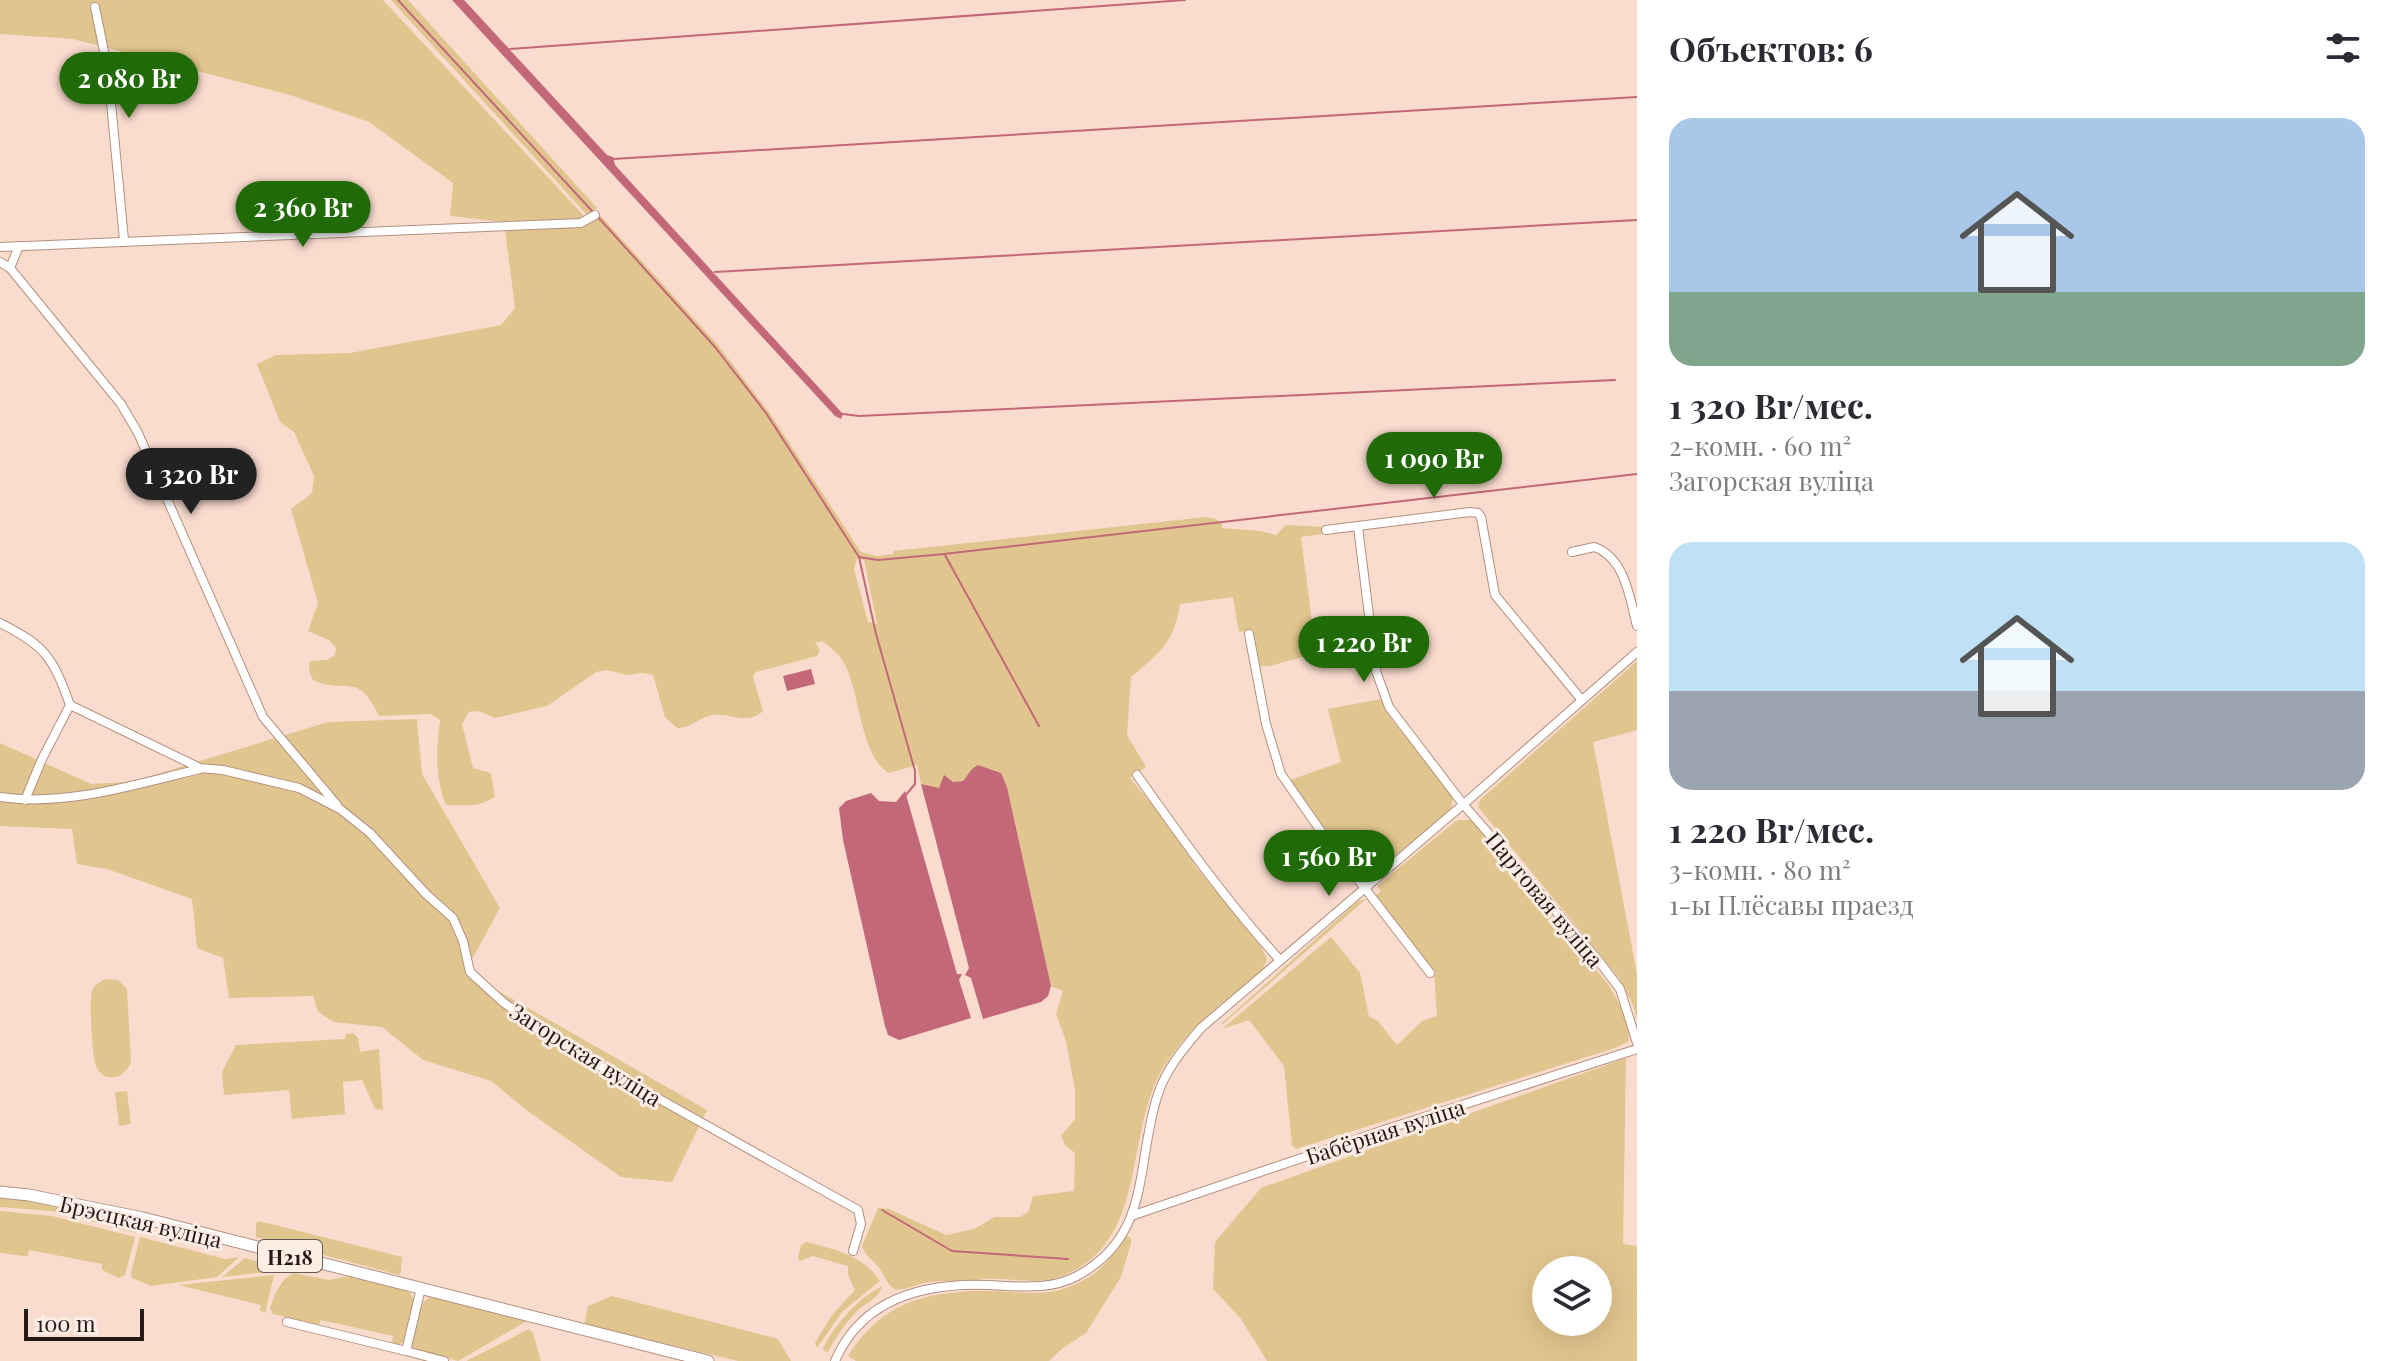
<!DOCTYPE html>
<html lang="ru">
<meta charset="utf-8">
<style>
:root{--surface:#fff;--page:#f2f2f3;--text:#2b2b33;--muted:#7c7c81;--accent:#206a07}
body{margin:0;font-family:"Playfair Display",serif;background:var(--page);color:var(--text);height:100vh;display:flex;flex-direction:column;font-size:30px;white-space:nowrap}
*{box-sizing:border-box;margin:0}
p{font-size:26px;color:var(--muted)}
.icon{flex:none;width:44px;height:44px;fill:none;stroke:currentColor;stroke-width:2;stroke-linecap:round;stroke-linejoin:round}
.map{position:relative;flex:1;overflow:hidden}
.sheet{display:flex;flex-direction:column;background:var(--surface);width:760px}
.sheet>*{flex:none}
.controls{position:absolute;left:1532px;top:1256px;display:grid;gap:16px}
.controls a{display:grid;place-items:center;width:80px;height:80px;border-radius:50%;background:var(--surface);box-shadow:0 8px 32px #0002;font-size:40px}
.scale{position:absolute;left:24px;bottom:20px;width:120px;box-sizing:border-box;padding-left:8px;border:4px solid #271a14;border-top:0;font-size:22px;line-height:28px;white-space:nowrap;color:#271a14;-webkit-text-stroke:6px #fcede5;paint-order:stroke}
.price{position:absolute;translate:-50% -68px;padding:0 18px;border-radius:28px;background:var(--accent);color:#fff;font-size:26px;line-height:52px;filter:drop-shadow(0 2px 4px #0008)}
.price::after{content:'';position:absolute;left:50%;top:48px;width:24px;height:18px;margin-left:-12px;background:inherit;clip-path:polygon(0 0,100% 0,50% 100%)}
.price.current{background:#222;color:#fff}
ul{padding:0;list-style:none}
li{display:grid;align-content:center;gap:16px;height:424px;padding:0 32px}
li span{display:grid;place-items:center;height:248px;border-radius:24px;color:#555}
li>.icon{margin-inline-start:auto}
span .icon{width:144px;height:144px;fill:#fffc;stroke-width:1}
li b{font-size:34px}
h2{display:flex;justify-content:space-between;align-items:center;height:96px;padding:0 32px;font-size:34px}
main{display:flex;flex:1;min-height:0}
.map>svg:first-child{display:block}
</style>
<main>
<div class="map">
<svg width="1637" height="1361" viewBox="0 0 1637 1361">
<rect width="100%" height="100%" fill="#fadcce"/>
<!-- green -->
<g fill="#e1c58e" fill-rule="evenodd">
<path d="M0,0h383l202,217 10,1 4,-4 119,131 51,67 92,140 16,4 16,-2 1,-3 312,-34 10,2 6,5v4l38,3 16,4 10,-10 39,2 3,6 -27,4 15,116 -46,13h-10l-7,-36 -14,2 -6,-35 -53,7c-6,39 -21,49 -49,73l-4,58 19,32 -16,11 26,31 41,59 63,77 7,14 -5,12c-36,29 -74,57 -99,97 -41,69 -12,179 -107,210 -24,7 -49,-1 -73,1 -6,0 -11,3 -18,3 -12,0 -24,-2 -36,0 -9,1 -27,10 -35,7 -6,-3 -10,-15 -14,-20 -6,-8 -15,-13 -18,-23l16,-38 11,1 57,26 28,-6 21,-12h25l8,-5 5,-16 41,-5 1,-38 -10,-8 -4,-9 14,-17v-29l-9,-49 -10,-27 7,-23 -12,-5 -44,-199 -6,-14 -29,-4 -9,12 -10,1 -14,7 -18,-5 -4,-19 -28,8c-29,-16 -29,-82 -45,-110 -5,-9 -14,-16 -22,-22l-7,2 5,7 -3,6 -61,16 -3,5 10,34c-17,15 -30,2 -50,4 -14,2 -21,13 -36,13l-12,-11 -12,-42 -10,-2 -17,2 -19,-5 -11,2 -49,34 -52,12 -17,-7 -9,1 -7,12 11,44 18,5 4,24c-16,10 -30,9 -49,8 -11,-26 -10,-58 -6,-85l-10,-6 -51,2c-23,-47 -30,-20 -66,-36l-4,-9 1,-10 17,-1 8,-5 1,-7 -7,-8 -21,-9 10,-28 -27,-94 21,-16 2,-17 -20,-44 -14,-10 -23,-58 19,-9 74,-2 151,-28 14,-17 -11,-86 -54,-6 3,-33 -84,-61 -79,-27 -217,-56 -73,-5zM857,558l7,2 13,64 -9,-2 -14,-53z"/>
<polygon points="391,0 408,0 597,208 588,216"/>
<polygon points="1637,661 1637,730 1593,742 1637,974 1637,1020 1633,1005 1619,978 1478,807 1480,800"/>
<polygon points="1381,699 1390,717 1453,797 1451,809 1447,813 1366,879 1320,825 1290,780 1341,762 1328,709"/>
<polygon points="417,719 422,774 500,908 465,972 707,1110 672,1182 621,1177 529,1112 491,1081 423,1060 382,1027 334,1022 318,1012 313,996 229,998 223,958 197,948 192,899 107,869 77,864 72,829 0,826 0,743 91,784 131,782 328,722"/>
<path d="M1457,820h13l6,4 131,159c10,15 25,41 21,59l-13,6 -319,101 -4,-4 -8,-79 -35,-46 -27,9 109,-92 29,36 9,44 8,3 20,25 25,-24 15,-5 -3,-43 -59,-77 6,-5 -4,-5z"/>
<polygon points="1366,899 1223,1024 1221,1024 1358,901"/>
<path d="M106,979l12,1 9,9 4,73c-5,15 -25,23 -34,6 -5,-8 -8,-68 -5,-77 3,-7 8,-9 14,-12z"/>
<polygon points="353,1033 358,1038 360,1052 379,1049 383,1110 375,1109 362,1080 343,1082 345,1114 292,1119 289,1090 224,1095 222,1072 236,1045 345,1039 346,1034"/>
<path d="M1626,1058l-3,186 14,2v115h-370l-26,-42 -28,-30 2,-47 46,-54zM1546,1270h52v52h-52z"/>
<polygon points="127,1091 131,1124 119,1126 115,1092"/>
<polygon points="0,1198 20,1199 133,1224 136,1233 52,1211 0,1207"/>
<polygon points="0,1211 52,1216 135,1237 125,1275 119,1278 102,1270 102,1264 29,1250 28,1256 24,1256 0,1253"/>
<polygon points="259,1221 402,1257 401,1272 399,1275 256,1237 256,1223"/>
<path d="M1127,1236l4,2v5l-10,34 -35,56 -23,15 -14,13h-193l-8,-5c33,-52 74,-64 133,-65 42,-1 67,11 108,-14 16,-10 27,-26 38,-41z"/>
<polygon points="140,1237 225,1259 239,1257 217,1277 151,1286 132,1278 131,1273"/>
<path d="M806,1242c30,8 56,12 74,39l-38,31 -25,36 -2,-5 17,-28 23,-25 -7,-15v-9l-35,-10 -13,5 -2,-3 3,-13z"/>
<polygon points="245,1258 276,1267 275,1271 222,1277"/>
<path d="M293,1273l36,7 21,-4 58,13 6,12 -11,41 -7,4 -4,-4 1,-6 -72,-16 -2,5 -46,-11 -3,-6c4,-13 11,-29 23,-35z"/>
<polygon points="274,1275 265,1313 260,1310 261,1305 178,1285"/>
<path d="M882,1286c-3,14 -18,17 -27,27 -11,12 -20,25 -27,39l-4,-1 -1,-3c14,-26 33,-48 59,-62z"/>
<path d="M433,1296l94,25 -69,40 -43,-11 -5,-7c5,-17 6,-41 23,-47z"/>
<polygon points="612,1296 778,1339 791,1361 738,1361 584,1324 588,1306"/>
<polygon points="529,1329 533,1333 541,1361 466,1361"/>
</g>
<!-- water -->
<g fill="#c36878">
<polygon points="452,0 464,0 607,155 613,157 615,165 843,414 841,419 835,416"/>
<polygon points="811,669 815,684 787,691 783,676"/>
<polygon points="978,765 1001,773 1007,787 1051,986 1048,996 1041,1002 983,1019 971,978 965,975 969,968 921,784 939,788 944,775 953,782 963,781 972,769"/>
<polygon points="905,791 957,974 962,974 959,980 971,1018 899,1040 888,1035 885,1026 843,840 839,808 846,801 871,793 879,801 896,802"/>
</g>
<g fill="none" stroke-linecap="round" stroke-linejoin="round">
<!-- stream -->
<g stroke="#c36878" stroke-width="2">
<polyline points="398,0 592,211"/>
<polyline points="510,49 1185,0"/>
<polyline points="613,159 1637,97"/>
<polyline points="597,216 715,347 766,413 859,557 876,634 915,771 915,784 905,796"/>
<polyline points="715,272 1637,220"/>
<polyline points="843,414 859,416 1615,380"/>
<polyline points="945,555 1039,726"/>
<polyline points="859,557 878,560 944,554 1637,474"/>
<polyline points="882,1210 952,1251 1068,1259"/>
</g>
<defs>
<g id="minor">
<polyline points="95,7 108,71 124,240"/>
<polyline points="0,247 581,223 595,215"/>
<polyline points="0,262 10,268 121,404 138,433 263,717 337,805"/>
<polyline points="10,268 19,246"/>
<polyline points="1358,527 1376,671 1389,707 1463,804 1598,960 1620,989 1637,1043"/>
<polyline points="1326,530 1470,512 1478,513 1481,517 1495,595 1581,699"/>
<path d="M1572,552l22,-5c31,10 36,52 43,79"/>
<path d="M0,623c46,23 53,35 70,82"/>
<polyline points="1249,634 1266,724 1281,774 1320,830 1430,973"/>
<polyline points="70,705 200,768 223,770 299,788 340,809 370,833 426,894 453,918 463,941 470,972 504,1003 577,1053 858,1210 861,1224 853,1251"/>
<path d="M1137,775c46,65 89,126 143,185"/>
<path d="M0,797c66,10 136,-13 200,-28"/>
<polyline points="25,800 42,759 70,705"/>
<polyline points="1134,1215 1387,1129 1637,1049"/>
<polyline points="421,1288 406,1351 444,1361"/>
<polyline points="287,1322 406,1351"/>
<path d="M835,1361c27,-63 89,-78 152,-76 30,1 62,6 90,-9 76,-41 58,-113 81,-182 8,-25 26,-46 43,-66l272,-232 164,-144"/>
</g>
<polyline id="major" points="0,1192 29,1195 143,1218 708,1361"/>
</defs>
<!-- minor casing -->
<use href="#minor" stroke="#b2907f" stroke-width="10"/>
<!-- major casing -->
<use href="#major" stroke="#b2907f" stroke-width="13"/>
<!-- minor -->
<use href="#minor" stroke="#fff" stroke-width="8"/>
<!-- major -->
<use href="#major" stroke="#fff" stroke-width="11"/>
</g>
<g text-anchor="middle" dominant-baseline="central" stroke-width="6" stroke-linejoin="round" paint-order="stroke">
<!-- shield labels -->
<rect fill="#fcede5" stroke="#675953" stroke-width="2" x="258" y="1240" width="64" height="32" rx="6"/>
<g font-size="20" font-weight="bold" fill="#271a14">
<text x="290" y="1256">Н218</text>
</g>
<!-- street labels -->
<g font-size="22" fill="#271a14" stroke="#fcede5">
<text transform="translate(1545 899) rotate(50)">Партовая вуліца</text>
<text transform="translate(586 1054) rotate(32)">Загорская вуліца</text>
<text transform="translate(1385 1131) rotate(-18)">Бабёрная вуліца</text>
<text transform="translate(141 1221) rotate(13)">Брэсцкая вуліца</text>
</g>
</g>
</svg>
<div class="controls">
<a><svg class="icon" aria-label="layers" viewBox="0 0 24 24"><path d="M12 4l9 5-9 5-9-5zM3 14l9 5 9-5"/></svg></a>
</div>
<div class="scale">100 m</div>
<b class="price" style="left:129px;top:120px">2 080 Br</b>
<b class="price" style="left:303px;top:249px">2 360 Br</b>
<b class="price" style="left:1434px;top:500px">1 090 Br</b>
<b class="price current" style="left:191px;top:516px">1 320 Br</b>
<b class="price" style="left:1364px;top:684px">1 220 Br</b>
<b class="price" style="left:1329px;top:898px">1 560 Br</b>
</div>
<section class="sheet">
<h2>Объектов: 6<svg class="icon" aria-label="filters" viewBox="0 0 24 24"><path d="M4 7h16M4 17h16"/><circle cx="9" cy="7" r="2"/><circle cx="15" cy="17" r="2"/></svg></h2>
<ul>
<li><span style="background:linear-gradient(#a9c7e8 70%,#7fa58c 0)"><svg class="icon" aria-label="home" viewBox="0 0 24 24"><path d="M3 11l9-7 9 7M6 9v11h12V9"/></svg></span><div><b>1 320 Br/мес.</b><p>2-комн. · 60 m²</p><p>Загорская вуліца</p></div></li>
<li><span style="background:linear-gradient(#bfe0f5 60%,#9aa5b1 0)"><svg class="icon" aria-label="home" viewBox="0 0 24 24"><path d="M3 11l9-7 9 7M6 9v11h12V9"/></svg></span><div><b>1 220 Br/мес.</b><p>3-комн. · 80 m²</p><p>1-ы Плёсавы праезд</p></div></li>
</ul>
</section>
</main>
